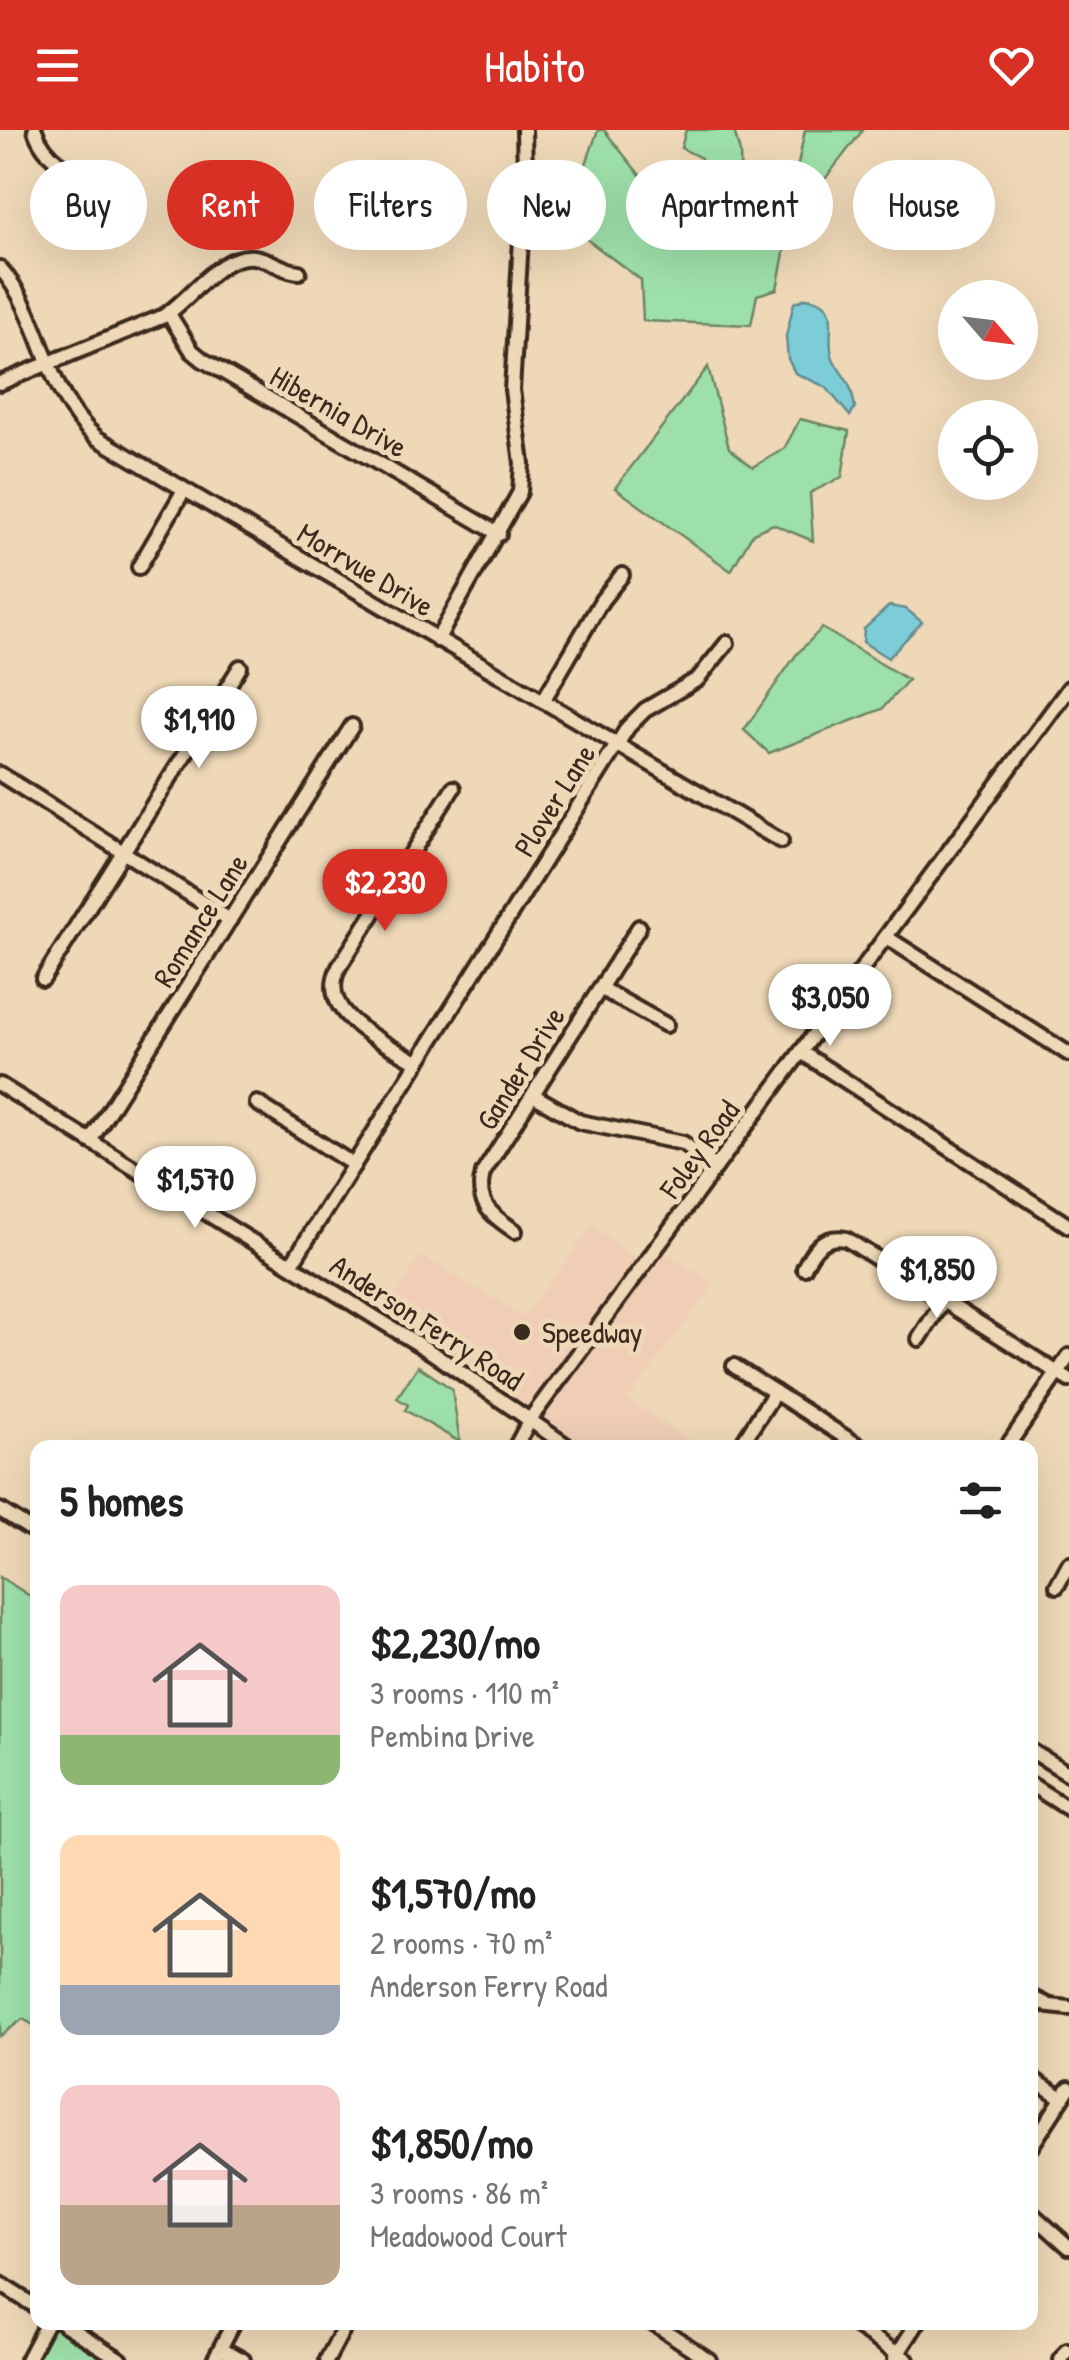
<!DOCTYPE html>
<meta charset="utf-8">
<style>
:root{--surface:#fff;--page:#f6f6f6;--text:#222;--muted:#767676;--accent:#d93025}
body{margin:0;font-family:"Patrick Hand",sans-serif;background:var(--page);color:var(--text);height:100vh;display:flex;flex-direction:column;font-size:38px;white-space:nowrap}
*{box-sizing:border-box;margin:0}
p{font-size:32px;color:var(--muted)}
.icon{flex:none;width:55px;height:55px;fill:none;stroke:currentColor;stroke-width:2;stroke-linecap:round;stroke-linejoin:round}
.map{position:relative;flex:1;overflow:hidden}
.details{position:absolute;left:30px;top:1310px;width:1008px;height:890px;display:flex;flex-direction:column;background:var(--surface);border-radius:20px;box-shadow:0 10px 40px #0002}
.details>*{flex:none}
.banner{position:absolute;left:30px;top:30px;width:1010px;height:90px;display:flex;gap:20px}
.needle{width:65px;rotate:118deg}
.tools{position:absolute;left:938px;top:150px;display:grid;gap:20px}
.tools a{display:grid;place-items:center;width:100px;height:100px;border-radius:50%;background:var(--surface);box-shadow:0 10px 40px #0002;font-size:50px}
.price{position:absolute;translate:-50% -85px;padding:0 22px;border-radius:35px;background:#fff;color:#222;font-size:32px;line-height:65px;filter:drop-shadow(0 2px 5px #0008)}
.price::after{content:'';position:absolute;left:50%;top:60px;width:30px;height:22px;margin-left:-15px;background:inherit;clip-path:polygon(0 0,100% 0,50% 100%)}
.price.current{background:var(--accent);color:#fff}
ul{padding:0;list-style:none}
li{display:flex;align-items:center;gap:30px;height:250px;padding:0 30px}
li span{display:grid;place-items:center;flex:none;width:280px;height:200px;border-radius:20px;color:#555}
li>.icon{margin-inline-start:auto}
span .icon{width:120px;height:120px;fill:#fffc;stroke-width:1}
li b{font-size:42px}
h2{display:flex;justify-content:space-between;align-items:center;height:120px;padding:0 30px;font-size:42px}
.chip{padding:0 35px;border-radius:45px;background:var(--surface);box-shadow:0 10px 40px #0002;font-size:35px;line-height:90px}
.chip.current{background:var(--accent);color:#fff}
header{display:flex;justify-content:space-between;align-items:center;height:130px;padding:0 30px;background:var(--accent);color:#fff;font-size:45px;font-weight:600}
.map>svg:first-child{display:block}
</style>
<header><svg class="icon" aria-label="menu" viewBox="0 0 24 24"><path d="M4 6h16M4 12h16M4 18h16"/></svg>Habito<svg class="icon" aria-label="heart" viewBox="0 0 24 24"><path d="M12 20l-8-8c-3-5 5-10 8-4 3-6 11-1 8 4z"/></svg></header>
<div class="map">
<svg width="1069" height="2230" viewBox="0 0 1069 2230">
<rect width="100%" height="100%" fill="#eed8b7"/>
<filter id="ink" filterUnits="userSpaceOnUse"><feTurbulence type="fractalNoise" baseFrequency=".01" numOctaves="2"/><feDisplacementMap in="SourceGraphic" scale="20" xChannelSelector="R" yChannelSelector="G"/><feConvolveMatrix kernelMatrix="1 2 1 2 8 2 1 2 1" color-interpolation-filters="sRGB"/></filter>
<g filter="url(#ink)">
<!-- built -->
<polygon fill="#efceb5" points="593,1096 644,1135 657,1118 715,1153 628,1269 699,1317 515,1317 531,1289 381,1191 420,1125 524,1186"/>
<!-- green -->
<g fill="#9ee0aa" stroke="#6c8564" stroke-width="2.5">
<polygon points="598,0 604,0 670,83 693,64 701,28 681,18 686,0 734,0 740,23 742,89 755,112 789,97 777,159 757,165 751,195 643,191 641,150 557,87 575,65"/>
<polygon points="805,0 863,0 811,67 797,39"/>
<polygon points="708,237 729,318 753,337 784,319 800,289 849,301 842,347 810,363 813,411 773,394 753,403 731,441 615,358"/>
<polygon points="822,498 908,550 882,579 769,623 744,600 796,525"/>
<polygon points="418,1236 452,1259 460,1312 405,1280 408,1275 397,1268"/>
<polygon points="0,1447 38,1471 37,1897 23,1889 0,1906"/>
<polygon points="47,2192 61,2193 121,2230 27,2230"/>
</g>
<!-- water -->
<g fill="#7dcdd9" stroke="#638c8e" stroke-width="2.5">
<path d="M806,168c39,5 19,31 26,57 2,10 12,19 16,28 4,7 5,16 7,24l-5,9 -24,-29 -31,-14 -7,-14 -2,-23 8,-33z"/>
<polygon points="889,476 906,479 922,492 888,528 863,512 864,499"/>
</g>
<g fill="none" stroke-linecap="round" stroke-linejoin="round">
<defs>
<g id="minor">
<path d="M35,0c10,35 57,54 86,72"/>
<path d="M0,138c45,51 42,123 97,170l684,403"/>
<polyline points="169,184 192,221 203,230 499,404"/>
<path d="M0,253l164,-67c28,-18 56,-63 90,-59 17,2 28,14 45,15"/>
<polyline points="139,437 184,360"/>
<polyline points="437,510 520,362 522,333 512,260 525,43 524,0"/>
<polyline points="543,571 602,470 622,445"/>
<polyline points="0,644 230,790"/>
<polyline points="886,807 1069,924"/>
<polyline points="43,849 240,537"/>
<polyline points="600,858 666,895"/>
<polyline points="801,922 1069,1096"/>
<path d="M418,933c-33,-22 -103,-47 -79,-96l114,-179"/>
<polyline points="0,955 434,1224 570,1318"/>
<polyline points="533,965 580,992 683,1013 716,1037"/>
<polyline points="257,973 354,1035"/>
<polyline points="90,1011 352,596"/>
<path d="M515,1101c-23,-15 -40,-28 -32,-58l156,-246"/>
<polyline points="291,1135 628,597 645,580 698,549 727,513"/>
<path d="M804,1138c9,-19 19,-33 42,-29l223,141"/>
<polyline points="919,1209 944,1170"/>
<polyline points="734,1236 862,1318"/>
<polyline points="515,1318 531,1288 1069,558"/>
<polyline points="739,1318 775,1262"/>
<polyline points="1006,1318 1069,1226"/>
<polyline points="0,1380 38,1404"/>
<polyline points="1057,1456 1069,1434"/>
<polyline points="1030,1620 1069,1644"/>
<polyline points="1030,1654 1069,1679"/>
<polyline points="1030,1866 1050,1876 1069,1878"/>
<polyline points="1030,1947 1062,1968"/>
<polyline points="1030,2018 1069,1958"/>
<polyline points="1030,2082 1069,2117"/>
<polyline points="0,2154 38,2178"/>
<polyline points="61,2192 121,2230"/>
<polyline points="652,2192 709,2230"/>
<polyline points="850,2192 907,2230"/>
<polyline points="221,2218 243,2230"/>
<polyline points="895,2228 918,2192"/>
<polyline points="27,2230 47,2192"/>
<polyline points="214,2230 234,2192"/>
<polyline points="327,2230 347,2192"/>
<polyline points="1061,2230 1067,2221"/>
</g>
</defs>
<!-- minor casing -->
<use href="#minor" stroke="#3b2a1e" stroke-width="20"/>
<!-- minor -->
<use href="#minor" stroke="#eed8b7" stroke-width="12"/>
</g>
</g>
<!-- markers -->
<circle fill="#3b2a1e" stroke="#eed8b7" stroke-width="4" cx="522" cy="1202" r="10"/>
<g text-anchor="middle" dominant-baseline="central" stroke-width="10" stroke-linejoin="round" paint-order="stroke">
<!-- street labels -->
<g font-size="30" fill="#3b2a1e" stroke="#eed8b7">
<text transform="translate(339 281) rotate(30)">Hibernia Drive</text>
<text transform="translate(366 439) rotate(31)">Morrvue Drive</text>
<text transform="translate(554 670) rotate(-58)">Plover Lane</text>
<text transform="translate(200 790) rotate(-58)">Romance Lane</text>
<text transform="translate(520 938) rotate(-58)">Gander Drive</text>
<text transform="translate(699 1019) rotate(-54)">Foley Road</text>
<text transform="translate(427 1192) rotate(33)">Anderson Ferry Road</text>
</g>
<!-- poi labels -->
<g font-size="30" fill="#3b2a1e" stroke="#eed8b7" text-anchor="start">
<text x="542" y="1202">Speedway</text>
</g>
</g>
</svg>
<div class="tools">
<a><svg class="needle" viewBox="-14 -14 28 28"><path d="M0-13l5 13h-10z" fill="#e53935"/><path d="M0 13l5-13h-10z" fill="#767676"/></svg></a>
<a><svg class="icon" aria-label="locate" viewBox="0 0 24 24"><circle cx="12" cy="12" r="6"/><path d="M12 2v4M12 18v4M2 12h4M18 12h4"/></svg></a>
</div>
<b class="price" style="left:199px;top:641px">$1,910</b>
<b class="price current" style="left:385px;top:804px">$2,230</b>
<b class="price" style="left:830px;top:919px">$3,050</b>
<b class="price" style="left:195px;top:1101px">$1,570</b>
<b class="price" style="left:937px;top:1191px">$1,850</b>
<div class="banner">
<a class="chip">Buy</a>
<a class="chip current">Rent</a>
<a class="chip">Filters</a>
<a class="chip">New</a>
<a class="chip">Apartment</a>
<a class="chip">House</a>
</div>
<section class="details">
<h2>5 homes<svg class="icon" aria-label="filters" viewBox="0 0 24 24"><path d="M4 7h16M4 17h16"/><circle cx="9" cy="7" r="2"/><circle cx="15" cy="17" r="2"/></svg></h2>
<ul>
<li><span style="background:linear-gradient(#f6c9c9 75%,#8fb573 0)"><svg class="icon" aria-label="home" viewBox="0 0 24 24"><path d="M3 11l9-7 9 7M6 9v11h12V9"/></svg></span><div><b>$2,230/mo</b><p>3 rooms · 110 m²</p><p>Pembina Drive</p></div></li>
<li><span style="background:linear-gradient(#ffd9b3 75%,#9aa5b1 0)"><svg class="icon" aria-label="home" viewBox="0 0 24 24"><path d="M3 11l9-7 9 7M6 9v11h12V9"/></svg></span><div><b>$1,570/mo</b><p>2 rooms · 70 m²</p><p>Anderson Ferry Road</p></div></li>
<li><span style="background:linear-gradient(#f6c9c9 60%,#b9a48a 0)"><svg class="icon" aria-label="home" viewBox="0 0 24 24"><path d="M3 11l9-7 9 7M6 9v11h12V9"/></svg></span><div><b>$1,850/mo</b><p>3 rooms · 86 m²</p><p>Meadowood Court</p></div></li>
</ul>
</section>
</div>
